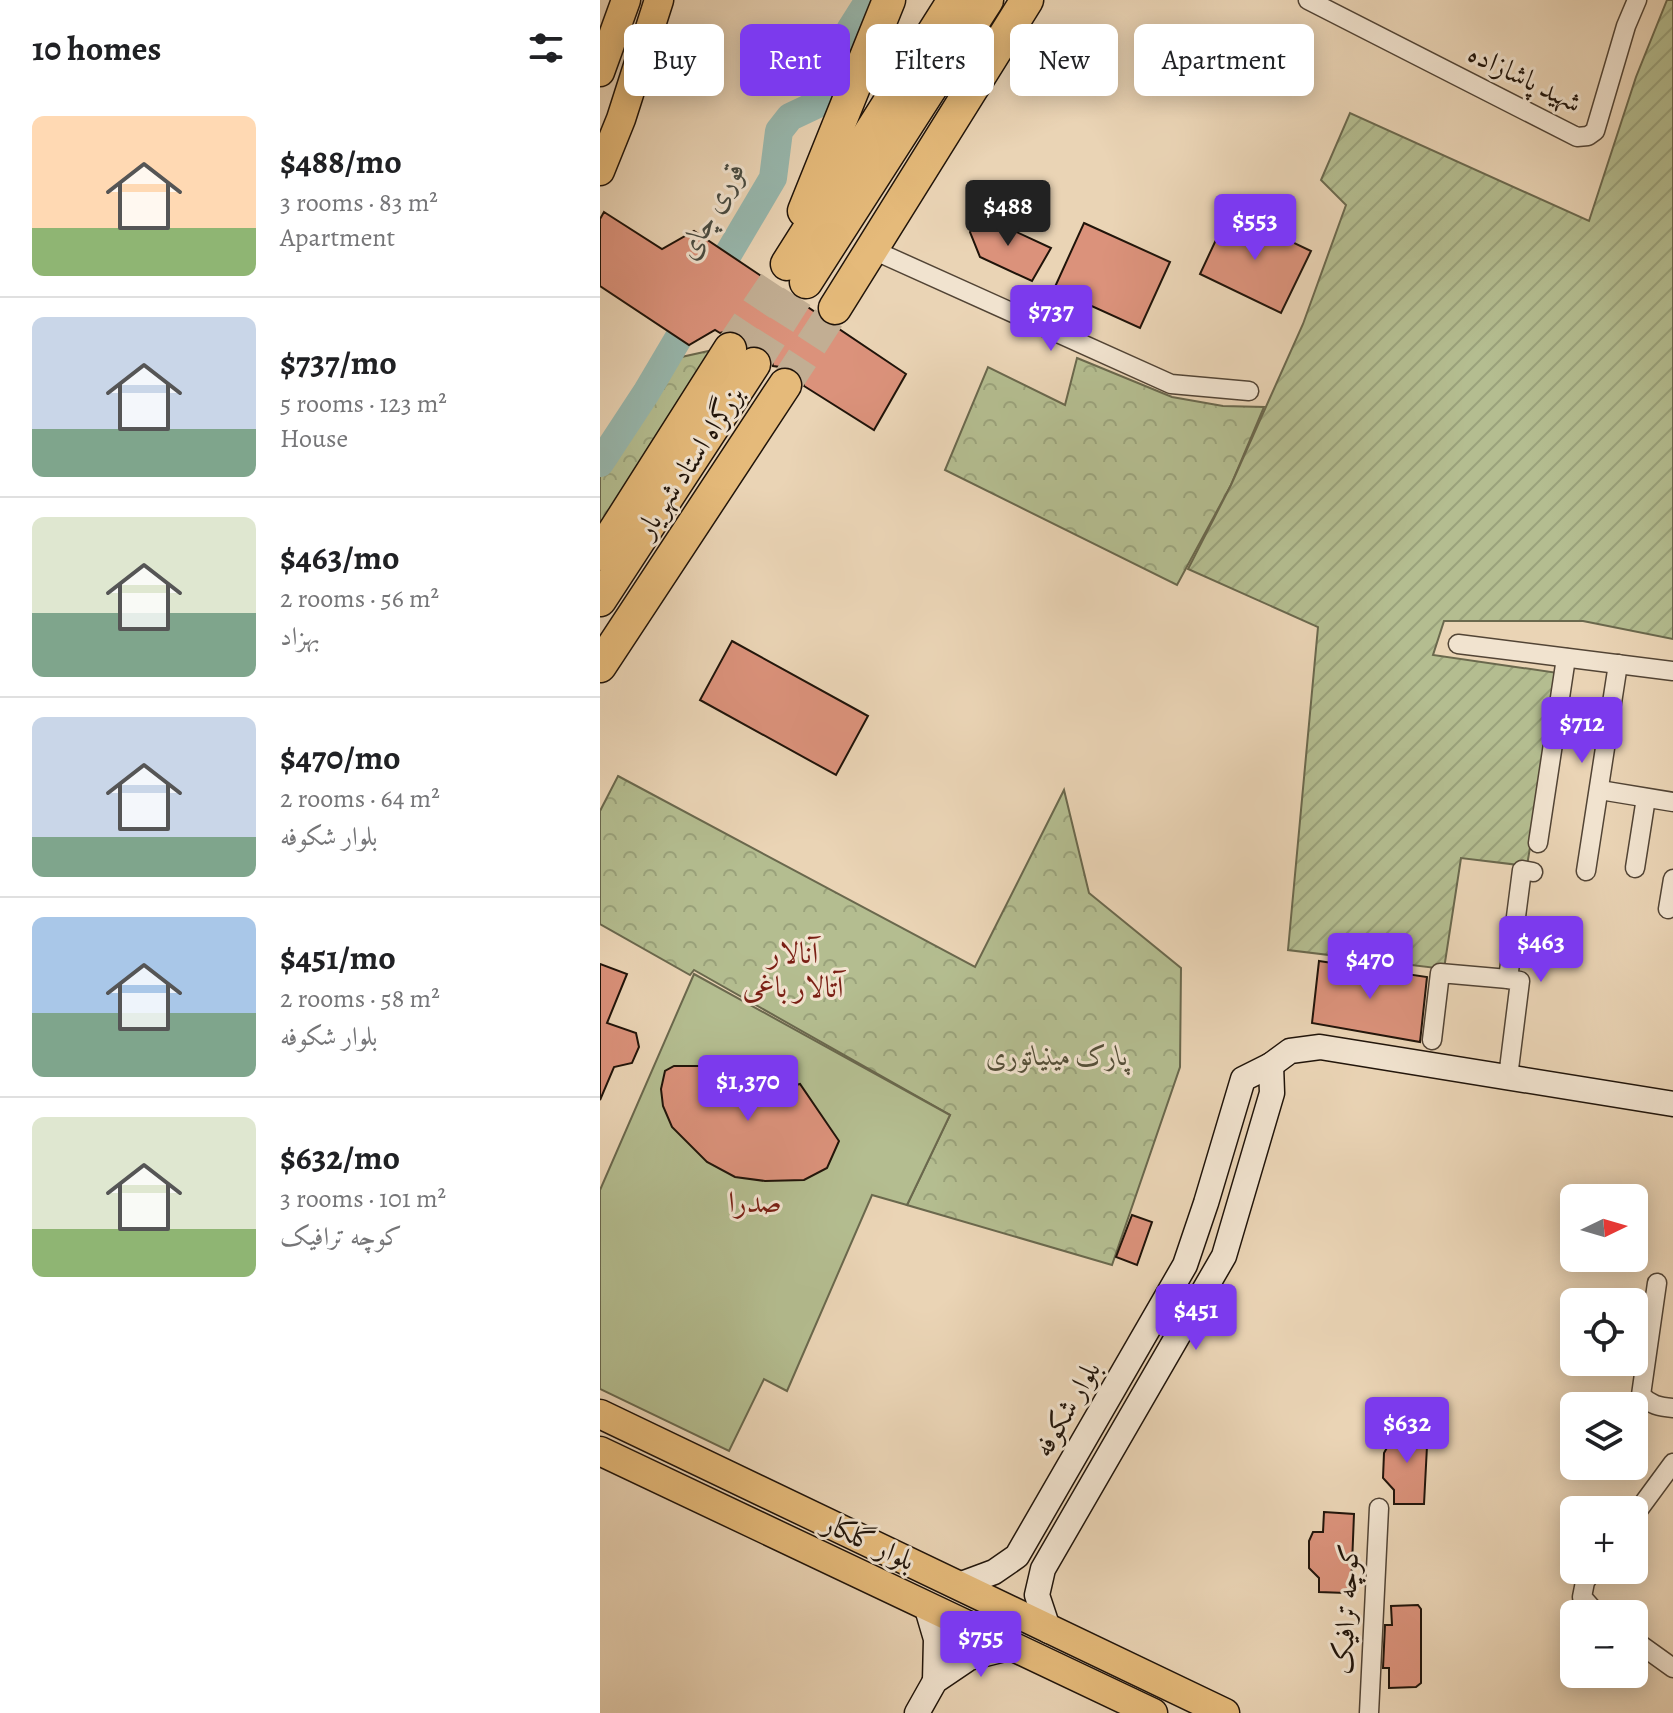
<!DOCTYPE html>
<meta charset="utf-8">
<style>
:root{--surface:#fff;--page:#f2f2f2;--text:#202124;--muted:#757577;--line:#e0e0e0;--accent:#7c3aed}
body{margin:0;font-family:Alegreya,Amiri,serif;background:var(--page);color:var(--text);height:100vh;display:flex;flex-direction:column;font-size:30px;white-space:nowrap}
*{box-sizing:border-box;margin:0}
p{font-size:26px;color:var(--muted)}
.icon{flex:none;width:44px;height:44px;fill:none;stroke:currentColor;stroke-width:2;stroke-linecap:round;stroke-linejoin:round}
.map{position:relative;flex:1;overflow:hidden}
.side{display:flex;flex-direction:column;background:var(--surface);width:600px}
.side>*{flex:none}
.hud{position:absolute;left:24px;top:24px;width:760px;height:72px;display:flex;gap:16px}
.needle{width:52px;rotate:85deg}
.controls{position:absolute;left:960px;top:1184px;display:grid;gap:16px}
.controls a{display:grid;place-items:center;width:88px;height:88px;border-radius:12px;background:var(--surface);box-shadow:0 4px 20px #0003;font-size:40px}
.price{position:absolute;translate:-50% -68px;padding:0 18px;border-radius:8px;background:var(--accent);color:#fff;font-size:26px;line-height:52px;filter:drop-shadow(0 2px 4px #0008)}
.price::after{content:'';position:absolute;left:50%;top:48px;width:24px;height:18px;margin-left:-12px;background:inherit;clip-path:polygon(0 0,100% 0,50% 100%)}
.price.selected{background:#222;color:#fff}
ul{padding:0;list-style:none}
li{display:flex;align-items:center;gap:24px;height:200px;padding:0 32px}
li+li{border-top:2px solid var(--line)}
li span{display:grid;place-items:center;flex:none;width:224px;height:160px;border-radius:12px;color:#555}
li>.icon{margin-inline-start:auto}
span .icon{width:96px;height:96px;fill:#fffc;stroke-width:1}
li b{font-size:34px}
h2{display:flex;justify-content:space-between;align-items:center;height:96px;padding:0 32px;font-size:34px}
.tag{padding:0 28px;border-radius:12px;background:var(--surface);box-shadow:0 4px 20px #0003;font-size:28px;line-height:72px}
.tag.selected{background:var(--accent);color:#fff}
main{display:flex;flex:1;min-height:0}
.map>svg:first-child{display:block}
</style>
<main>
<section class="side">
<h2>10 homes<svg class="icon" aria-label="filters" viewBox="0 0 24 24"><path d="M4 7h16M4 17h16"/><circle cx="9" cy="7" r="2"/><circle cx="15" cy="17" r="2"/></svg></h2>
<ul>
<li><span style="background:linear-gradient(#ffd9b3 70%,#8fb573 0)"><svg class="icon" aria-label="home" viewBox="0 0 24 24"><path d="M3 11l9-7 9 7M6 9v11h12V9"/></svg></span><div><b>$488/mo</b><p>3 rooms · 83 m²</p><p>Apartment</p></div></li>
<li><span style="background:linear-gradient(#c9d6e8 70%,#7fa58c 0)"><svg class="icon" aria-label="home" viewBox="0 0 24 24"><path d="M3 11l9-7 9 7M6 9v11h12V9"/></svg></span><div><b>$737/mo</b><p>5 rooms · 123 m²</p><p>House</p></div></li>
<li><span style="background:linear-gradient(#dfe7d0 60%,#7fa58c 0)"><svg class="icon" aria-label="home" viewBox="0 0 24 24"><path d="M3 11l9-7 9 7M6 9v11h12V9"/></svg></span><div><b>$463/mo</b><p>2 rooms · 56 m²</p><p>بهزاد</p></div></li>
<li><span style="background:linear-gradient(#c9d6e8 75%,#7fa58c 0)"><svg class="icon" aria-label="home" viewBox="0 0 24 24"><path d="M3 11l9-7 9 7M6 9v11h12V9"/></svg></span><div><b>$470/mo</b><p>2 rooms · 64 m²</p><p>بلوار شکوفه</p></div></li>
<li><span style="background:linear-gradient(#a9c7e8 60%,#7fa58c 0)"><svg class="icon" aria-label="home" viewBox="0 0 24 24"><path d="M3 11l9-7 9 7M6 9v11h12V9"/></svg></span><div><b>$451/mo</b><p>2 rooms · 58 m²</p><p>بلوار شکوفه</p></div></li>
<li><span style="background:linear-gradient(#dfe7d0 70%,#8fb573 0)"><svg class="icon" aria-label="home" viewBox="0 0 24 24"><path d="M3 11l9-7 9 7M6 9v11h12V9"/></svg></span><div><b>$632/mo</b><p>3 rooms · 101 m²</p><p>کوچه ترافیک</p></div></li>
</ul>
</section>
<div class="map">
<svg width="1073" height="1713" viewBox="0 0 1073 1713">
<defs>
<pattern id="forest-crowns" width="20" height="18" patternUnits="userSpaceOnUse" patternTransform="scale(2)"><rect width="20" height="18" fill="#b4bd90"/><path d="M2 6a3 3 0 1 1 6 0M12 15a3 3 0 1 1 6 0" fill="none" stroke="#9aa27b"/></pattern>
<pattern id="garden-furrows" width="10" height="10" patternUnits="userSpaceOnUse" patternTransform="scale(2)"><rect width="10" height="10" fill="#b4bd90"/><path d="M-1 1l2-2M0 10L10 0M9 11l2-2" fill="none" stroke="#9aa27b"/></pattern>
</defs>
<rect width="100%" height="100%" fill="#ead4b5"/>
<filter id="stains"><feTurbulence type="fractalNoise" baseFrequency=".0025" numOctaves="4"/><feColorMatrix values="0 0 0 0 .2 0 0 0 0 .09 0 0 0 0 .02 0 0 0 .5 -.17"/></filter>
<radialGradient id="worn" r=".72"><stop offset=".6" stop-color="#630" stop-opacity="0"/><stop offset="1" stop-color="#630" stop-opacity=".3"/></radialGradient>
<!-- forest -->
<g fill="url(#forest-crowns)" stroke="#6a684d" stroke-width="2">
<polygon points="113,350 0,537 0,474 77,358"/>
<polygon points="477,358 572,397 623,406 664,407 631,485 577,585 345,470 388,367 465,405"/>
<polygon points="18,776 375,967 464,790 489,893 581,968 580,1067 512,1265 307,1205 350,1115 94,970 90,975 0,924 0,811"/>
</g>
<!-- garden -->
<polygon fill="url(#garden-furrows)" stroke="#6a684d" stroke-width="2" points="1067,0 1073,0 1073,639 983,621 844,621 833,655 958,673 927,866 861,858 844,969 688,950 718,627 588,569 631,485 703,324 746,205 721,180 750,113 989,221 1036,77"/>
<!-- pitch -->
<polygon fill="#b4bd90" stroke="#6a684d" stroke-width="2" points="94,974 350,1115 307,1205 272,1195 187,1391 164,1379 129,1451 0,1389 0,1190"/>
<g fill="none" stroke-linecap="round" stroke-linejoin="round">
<!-- river -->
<polyline stroke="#98b8ae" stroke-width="28" points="0,463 46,393 173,178 179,131 190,117 226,100 255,46 250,30 269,0"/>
</g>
<!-- building -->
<g fill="#db927b" stroke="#20140a" stroke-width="2">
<polygon points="4,212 62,249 94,231 218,314 224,324 236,327 306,374 274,430 204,386 202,376 195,369 173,366 171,356 165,349 156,345 148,346 146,340 139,333 130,330 120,333 115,330 89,345 0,286 0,219"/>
<polygon points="629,212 711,251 681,313 600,274"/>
<polygon points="380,215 451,248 432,281 380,257 370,232"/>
<polygon points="484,223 570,262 540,328 454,289"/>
<polygon points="132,641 268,716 236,775 100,700"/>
<polygon points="719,961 827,977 820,1042 712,1023"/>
<polygon points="0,964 27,974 7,1023 36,1033 39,1047 32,1063 14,1067 0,1100"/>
<polygon points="152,1060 154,1073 161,1083 169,1087 181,1089 200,1084 239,1141 227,1168 204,1180 165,1181 135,1177 107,1162 72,1127 63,1106 61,1089 65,1071 74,1066 120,1066"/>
<polygon points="532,1215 552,1222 537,1265 516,1257"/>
<polygon points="799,1425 828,1427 824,1504 794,1504 794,1490 783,1478 784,1453 789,1444 799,1444"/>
<polygon points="724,1512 754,1514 751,1590 746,1593 719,1592 719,1578 709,1568 709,1541 713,1532 723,1532"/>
<polygon points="818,1605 821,1609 821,1683 816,1687 789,1688 789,1668 783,1668 785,1625 792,1625 791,1606"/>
</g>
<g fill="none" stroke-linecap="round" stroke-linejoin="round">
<!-- highway-tunnel -->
<g stroke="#c2ae93" stroke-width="32" stroke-dasharray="32 16" stroke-linecap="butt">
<polyline points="130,349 187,264"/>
<polyline points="154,364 206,282"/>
<polyline points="185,385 235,308"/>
</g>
<defs>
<g id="street">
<polyline points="708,0 977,137 988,136 995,131 1026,26 1037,0"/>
<polyline points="271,249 571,384 649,391"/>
<polyline points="858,644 1073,671"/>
<polyline points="1000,790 1073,802"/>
<polyline points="938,843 966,658"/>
<polyline points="1035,868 1046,798"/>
<polyline points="986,871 1018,664"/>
<polyline points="1068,909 1073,879"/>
<polyline points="832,1040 840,973 908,979"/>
<polyline points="908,1077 920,981 908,979 922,870 933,872"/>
<path d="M1057,1283l-16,112c9,10 19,12 32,13"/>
<polyline points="1034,1516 1073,1463"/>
<polyline points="993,1570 985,1582 982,1597 997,1614"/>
<polyline points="1034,1640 1073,1668"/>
<polyline points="769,1713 779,1508"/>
</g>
<g id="secondary">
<polyline points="359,1585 394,1572 417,1556 585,1265 606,1203 643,1079 671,1065 690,1051 720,1047 1073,1104"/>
<polyline points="326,1605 336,1639 335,1681"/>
<polyline points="449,1631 437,1595 443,1569 624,1256 672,1093 671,1065"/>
<polyline points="317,1713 335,1681 369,1658 413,1647"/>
</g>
<g id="primary">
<polyline points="0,72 26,0"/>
<polyline points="0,171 21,119 59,0"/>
<polyline points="0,1414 625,1713"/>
<polyline points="0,1451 553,1713"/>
</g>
<g id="highway">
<polyline points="204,211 289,0"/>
<polyline points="187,264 354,0"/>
<polyline points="206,282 387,0"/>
<polyline points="235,308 427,0"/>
<polyline points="0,554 130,349"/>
<polyline points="0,600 154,364"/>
<polyline points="0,666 185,385"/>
</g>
</defs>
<!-- street casing -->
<use href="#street" stroke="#524435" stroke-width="21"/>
<!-- secondary casing -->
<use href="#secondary" stroke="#20140a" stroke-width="27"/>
<!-- primary casing -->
<use href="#primary" stroke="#20140a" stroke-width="31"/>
<!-- highway casing -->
<use href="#highway" stroke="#20140a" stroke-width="35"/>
<!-- street -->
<use href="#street" stroke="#f1e3cf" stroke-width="18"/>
<!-- secondary -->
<use href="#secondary" stroke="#f1e3cf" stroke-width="24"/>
<!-- primary -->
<use href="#primary" stroke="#e5ba7a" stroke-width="28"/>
<!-- highway -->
<use href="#highway" stroke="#e5ba7a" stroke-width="32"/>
</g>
<g text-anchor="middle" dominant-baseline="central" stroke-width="6" stroke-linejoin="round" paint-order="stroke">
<!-- street labels -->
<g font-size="28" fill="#20140a" stroke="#f1e3cf">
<text transform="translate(925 78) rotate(26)">شهید پاشازاده</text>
<text transform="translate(90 462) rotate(-57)">بزرگراه استاد شهریار</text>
<text transform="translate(467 1409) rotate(-60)">بلوار شکوفه</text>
<text transform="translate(269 1542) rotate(25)">بلوار گلکار</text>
<text transform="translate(746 1609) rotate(-87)">کوچه ترافیک</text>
</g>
<!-- park labels -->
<g font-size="28" font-style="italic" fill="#544f39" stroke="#f1e3cf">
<text x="457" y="1056">پارک مینیاتوری</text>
</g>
<!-- water labels -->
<g font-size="30" font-style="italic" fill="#4a4d43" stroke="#f1e3cf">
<text transform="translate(111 210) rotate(-61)">قوری چای</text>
</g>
<!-- neighbourhood labels -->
<g font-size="30" fill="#7a1f14" stroke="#f1e3cf">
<text x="193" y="953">آنالار<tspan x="193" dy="34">آتالار باغی</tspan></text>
<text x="155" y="1202">صدرا</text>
</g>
</g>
<rect width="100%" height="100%" filter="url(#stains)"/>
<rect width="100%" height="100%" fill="url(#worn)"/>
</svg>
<div class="controls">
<a><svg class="needle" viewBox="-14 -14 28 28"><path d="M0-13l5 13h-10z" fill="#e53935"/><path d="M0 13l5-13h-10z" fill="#757577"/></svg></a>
<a><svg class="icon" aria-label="locate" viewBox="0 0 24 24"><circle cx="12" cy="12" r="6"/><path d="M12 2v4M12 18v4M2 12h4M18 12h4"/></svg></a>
<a><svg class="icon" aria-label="layers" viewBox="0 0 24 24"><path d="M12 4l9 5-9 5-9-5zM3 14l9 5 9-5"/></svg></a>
<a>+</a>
<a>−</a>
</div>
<b class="price selected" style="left:408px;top:248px">$488</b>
<b class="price" style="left:655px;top:262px">$553</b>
<b class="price" style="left:451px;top:353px">$737</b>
<b class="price" style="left:982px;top:765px">$712</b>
<b class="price" style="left:941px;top:984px">$463</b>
<b class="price" style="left:770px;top:1001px">$470</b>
<b class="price" style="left:148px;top:1123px">$1,370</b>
<b class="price" style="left:596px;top:1352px">$451</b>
<b class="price" style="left:807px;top:1465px">$632</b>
<b class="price" style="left:381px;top:1679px">$755</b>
<div class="hud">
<a class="tag">Buy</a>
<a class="tag selected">Rent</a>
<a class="tag">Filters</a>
<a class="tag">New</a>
<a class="tag">Apartment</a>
</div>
</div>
</main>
